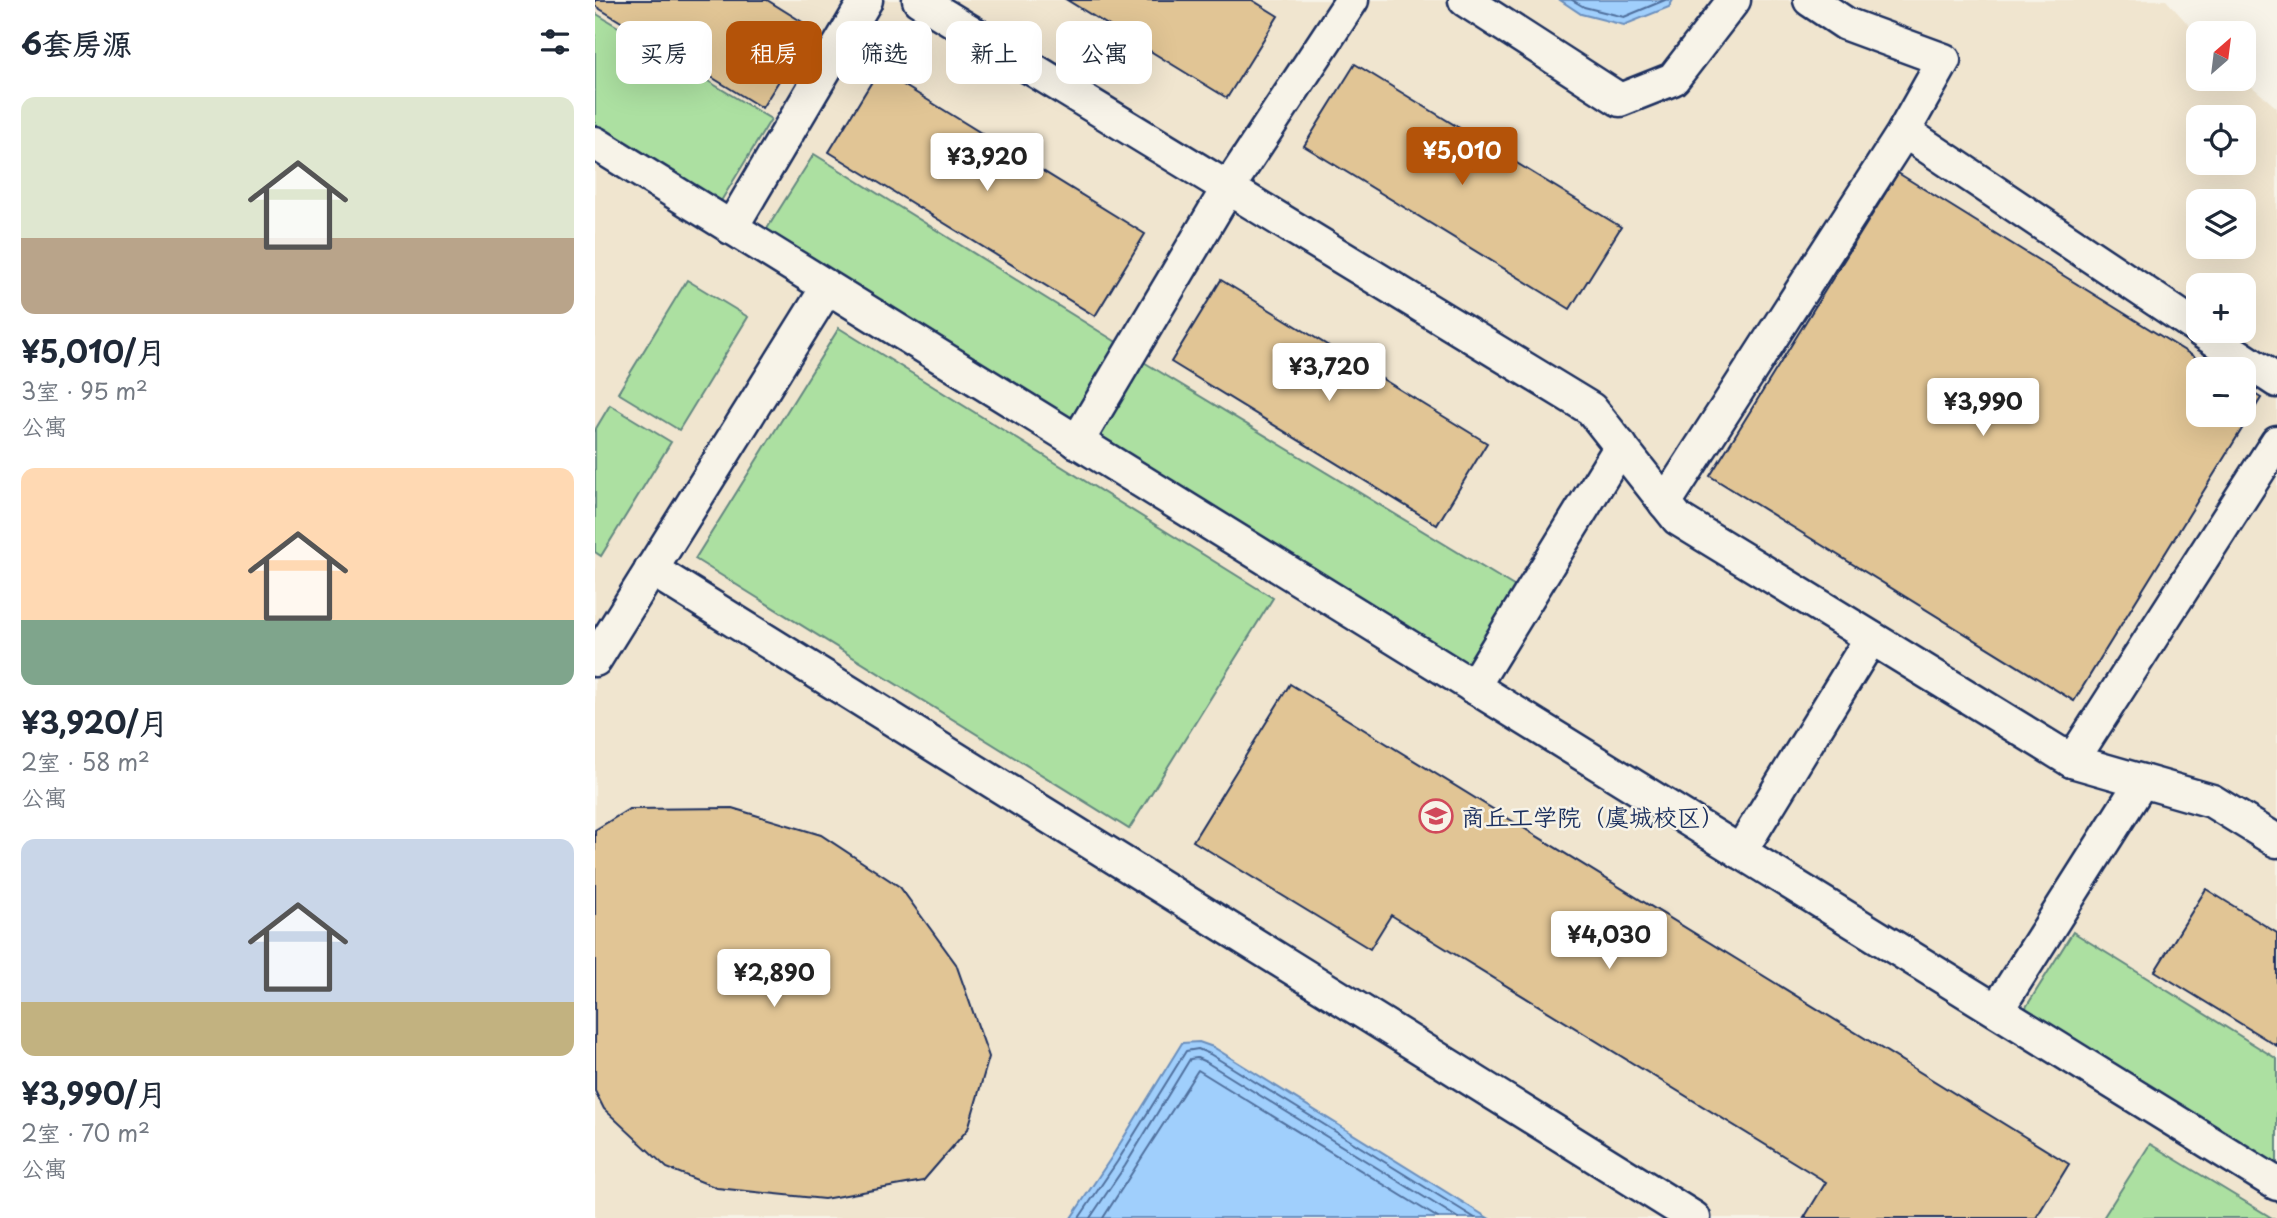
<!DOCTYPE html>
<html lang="zh">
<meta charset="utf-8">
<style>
:root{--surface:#fff;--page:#f2f2f3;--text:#1f2937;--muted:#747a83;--accent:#b45309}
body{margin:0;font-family:"Playpen Sans","LXGW WenKai TC",sans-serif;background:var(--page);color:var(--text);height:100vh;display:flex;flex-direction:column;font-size:26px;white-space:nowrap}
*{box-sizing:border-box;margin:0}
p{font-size:23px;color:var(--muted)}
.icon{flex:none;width:38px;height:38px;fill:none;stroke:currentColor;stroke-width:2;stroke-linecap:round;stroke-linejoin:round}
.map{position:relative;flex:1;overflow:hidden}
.details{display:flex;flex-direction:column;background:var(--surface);width:595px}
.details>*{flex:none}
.banner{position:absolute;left:21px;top:21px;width:665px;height:63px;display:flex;gap:14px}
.needle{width:46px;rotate:28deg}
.buttons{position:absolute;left:1591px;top:21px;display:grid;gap:14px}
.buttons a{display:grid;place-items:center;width:70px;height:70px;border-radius:14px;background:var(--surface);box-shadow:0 7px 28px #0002;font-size:35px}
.price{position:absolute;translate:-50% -60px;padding:0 16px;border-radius:7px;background:#fff;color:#222;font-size:23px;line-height:46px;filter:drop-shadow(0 2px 4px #0008)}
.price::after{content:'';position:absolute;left:50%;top:42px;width:21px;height:16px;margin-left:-10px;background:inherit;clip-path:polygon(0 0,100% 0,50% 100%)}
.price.on{background:var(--accent);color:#fff}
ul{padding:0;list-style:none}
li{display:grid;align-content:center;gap:14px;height:371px;padding:0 21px}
li span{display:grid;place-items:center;height:217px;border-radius:14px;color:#555}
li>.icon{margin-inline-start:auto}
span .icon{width:126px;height:126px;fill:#fffc;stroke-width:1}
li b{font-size:30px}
h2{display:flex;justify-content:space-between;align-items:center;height:84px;padding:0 21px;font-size:30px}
.tag{padding:0 24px;border-radius:14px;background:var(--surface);box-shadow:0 7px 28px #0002;font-size:24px;line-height:63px}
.tag.on{background:var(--accent);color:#fff}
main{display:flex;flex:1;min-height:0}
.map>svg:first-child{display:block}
</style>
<main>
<section class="details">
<h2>6套房源<svg class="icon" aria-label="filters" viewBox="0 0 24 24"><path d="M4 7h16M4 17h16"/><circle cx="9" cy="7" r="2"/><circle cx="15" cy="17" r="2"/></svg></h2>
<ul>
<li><span style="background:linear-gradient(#dfe7d0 65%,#b9a48a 0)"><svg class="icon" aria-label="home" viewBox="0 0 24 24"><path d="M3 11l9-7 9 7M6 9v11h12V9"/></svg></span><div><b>¥5,010/月</b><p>3室 · 95 m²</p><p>公寓</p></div></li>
<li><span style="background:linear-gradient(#ffd9b3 70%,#7fa58c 0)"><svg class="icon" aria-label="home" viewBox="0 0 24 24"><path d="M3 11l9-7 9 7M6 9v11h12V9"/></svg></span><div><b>¥3,920/月</b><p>2室 · 58 m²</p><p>公寓</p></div></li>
<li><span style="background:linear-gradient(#c9d6e8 75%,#c2b280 0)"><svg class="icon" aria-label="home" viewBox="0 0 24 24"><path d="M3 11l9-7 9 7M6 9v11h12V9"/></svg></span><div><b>¥3,990/月</b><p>2室 · 70 m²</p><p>公寓</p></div></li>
</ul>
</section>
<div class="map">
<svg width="1682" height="1218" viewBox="0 0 1682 1218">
<rect width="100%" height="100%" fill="#f7f3e8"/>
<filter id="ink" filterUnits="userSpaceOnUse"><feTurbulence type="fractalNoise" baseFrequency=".0143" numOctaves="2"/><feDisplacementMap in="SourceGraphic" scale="14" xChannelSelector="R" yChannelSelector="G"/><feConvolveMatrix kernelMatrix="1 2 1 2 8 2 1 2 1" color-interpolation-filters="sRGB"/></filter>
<g filter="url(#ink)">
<!-- built -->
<path fill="#f0e5cf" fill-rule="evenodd" d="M0,0h1571l32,35v44h45l34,29v1110h-1682zM1603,117h45v46h-45zM1603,201h45v46h-45zM1603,285h45v46h-45zM1603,369h45v46h-45z"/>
<!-- green -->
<g fill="#ace0a1" stroke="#648880" stroke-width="2">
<polygon points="0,13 176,119 126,201 0,125"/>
<polygon points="219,154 523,343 474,421 170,232"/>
<polygon points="92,280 153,317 84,430 23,393"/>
<polygon points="244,328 678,598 534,829 100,559"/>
<polygon points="547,361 922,588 873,668 498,441"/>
<polygon points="15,405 76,442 6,556 0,552 0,430"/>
<polygon points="1478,932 1682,1059 1682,1170 1428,1012"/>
<polygon points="1555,1144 1677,1218 1508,1218"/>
</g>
<!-- water -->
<g fill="#a0cffc" stroke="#6b8fbd" stroke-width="2">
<polygon points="965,0 1078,0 1074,7 1029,25 986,14"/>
<polygon points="604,1042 618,1047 893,1218 476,1218 516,1158 587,1043"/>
</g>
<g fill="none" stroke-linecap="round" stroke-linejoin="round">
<!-- shore -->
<g stroke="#506f9d" stroke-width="2">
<polyline points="977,0 989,7 1029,17 1070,0"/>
<polyline points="484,1218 522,1162 591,1051 603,1049 615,1054 880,1218"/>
<polyline points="495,1218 530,1166 595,1059 602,1058 611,1062 863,1218"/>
<polyline points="508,1218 603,1070 843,1218"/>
</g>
</g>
<!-- building -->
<g fill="#e1c595" stroke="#1b2f5e" stroke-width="2">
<polygon points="0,0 172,0 217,28 167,108 0,6"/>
<polygon points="472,0 657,0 683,16 632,98"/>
<polygon points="760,64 1026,227 975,309 709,146"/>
<polygon points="284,70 550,234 500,316 234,152"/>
<polygon points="1303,173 1619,369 1603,369 1603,415 1648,415 1648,387 1666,398 1479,701 1115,476"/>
<polygon points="626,280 892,443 842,525 576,362"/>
<polygon points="695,684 1474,1164 1441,1218 1209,1218 1231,1182 796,915 775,949 598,841"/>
<polygon points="137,808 226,835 305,887 361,964 394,1057 373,1129 328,1181 229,1199 122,1188 72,1168 9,1109 0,1091 0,830 34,809"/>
<polygon points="1611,889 1682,933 1682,1046 1560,971"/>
</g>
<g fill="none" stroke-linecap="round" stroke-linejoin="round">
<defs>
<g id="minor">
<polyline points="324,0 996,409 1083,519 1477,761 1617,801 1682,841"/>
<polyline points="870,0 1025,100 1078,79 1139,0"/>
<polyline points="1215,0 1251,24 1349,60 1309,131 1603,328"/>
<polyline points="0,143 1682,1184"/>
<polyline points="136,228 271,0"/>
<polyline points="1606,331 1682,381"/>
<polyline points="482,442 633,188 757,0"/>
<polyline points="1070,503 1310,130"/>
<polyline points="56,569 1099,1218"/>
<polyline points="0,660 232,288"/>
<polyline points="878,687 1026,446"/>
<polyline points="1477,761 1682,442"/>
<polyline points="1145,852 1276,638"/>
<polyline points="1402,1010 1547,781"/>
</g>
</defs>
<!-- minor casing -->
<use href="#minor" stroke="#1b2f5e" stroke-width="37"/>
<!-- minor -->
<use href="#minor" stroke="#f7f3e8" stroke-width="32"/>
</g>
</g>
<!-- icons -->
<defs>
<symbol id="university-ring" viewBox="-11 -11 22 22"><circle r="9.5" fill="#f7f3e8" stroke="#d1495b" stroke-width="1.5"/><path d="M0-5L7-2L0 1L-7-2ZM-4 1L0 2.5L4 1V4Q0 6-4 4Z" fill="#d1495b"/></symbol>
</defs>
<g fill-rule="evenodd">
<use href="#university-ring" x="822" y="797" width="38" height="38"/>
</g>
<g text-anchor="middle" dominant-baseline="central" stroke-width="5" stroke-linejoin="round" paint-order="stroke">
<!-- poi labels -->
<g font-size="24" fill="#1b2f5e" stroke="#f7f3e8" text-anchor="start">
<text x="866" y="816">商丘工学院（虞城校区）</text>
</g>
</g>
</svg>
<div class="buttons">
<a><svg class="needle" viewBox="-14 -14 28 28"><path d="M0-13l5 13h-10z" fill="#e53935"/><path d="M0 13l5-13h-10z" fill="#747a83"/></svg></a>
<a><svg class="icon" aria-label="locate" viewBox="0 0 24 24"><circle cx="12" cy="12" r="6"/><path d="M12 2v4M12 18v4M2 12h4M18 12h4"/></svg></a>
<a><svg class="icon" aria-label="layers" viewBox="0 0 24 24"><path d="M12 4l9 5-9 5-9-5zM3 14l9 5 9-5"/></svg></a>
<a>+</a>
<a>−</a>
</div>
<b class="price on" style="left:867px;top:187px">¥5,010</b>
<b class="price" style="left:392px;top:193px">¥3,920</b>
<b class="price" style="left:734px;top:403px">¥3,720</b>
<b class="price" style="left:1388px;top:438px">¥3,990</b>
<b class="price" style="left:1014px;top:971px">¥4,030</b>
<b class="price" style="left:179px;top:1009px">¥2,890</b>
<div class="banner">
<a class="tag">买房</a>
<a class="tag on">租房</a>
<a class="tag">筛选</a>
<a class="tag">新上</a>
<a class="tag">公寓</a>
</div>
</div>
</main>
